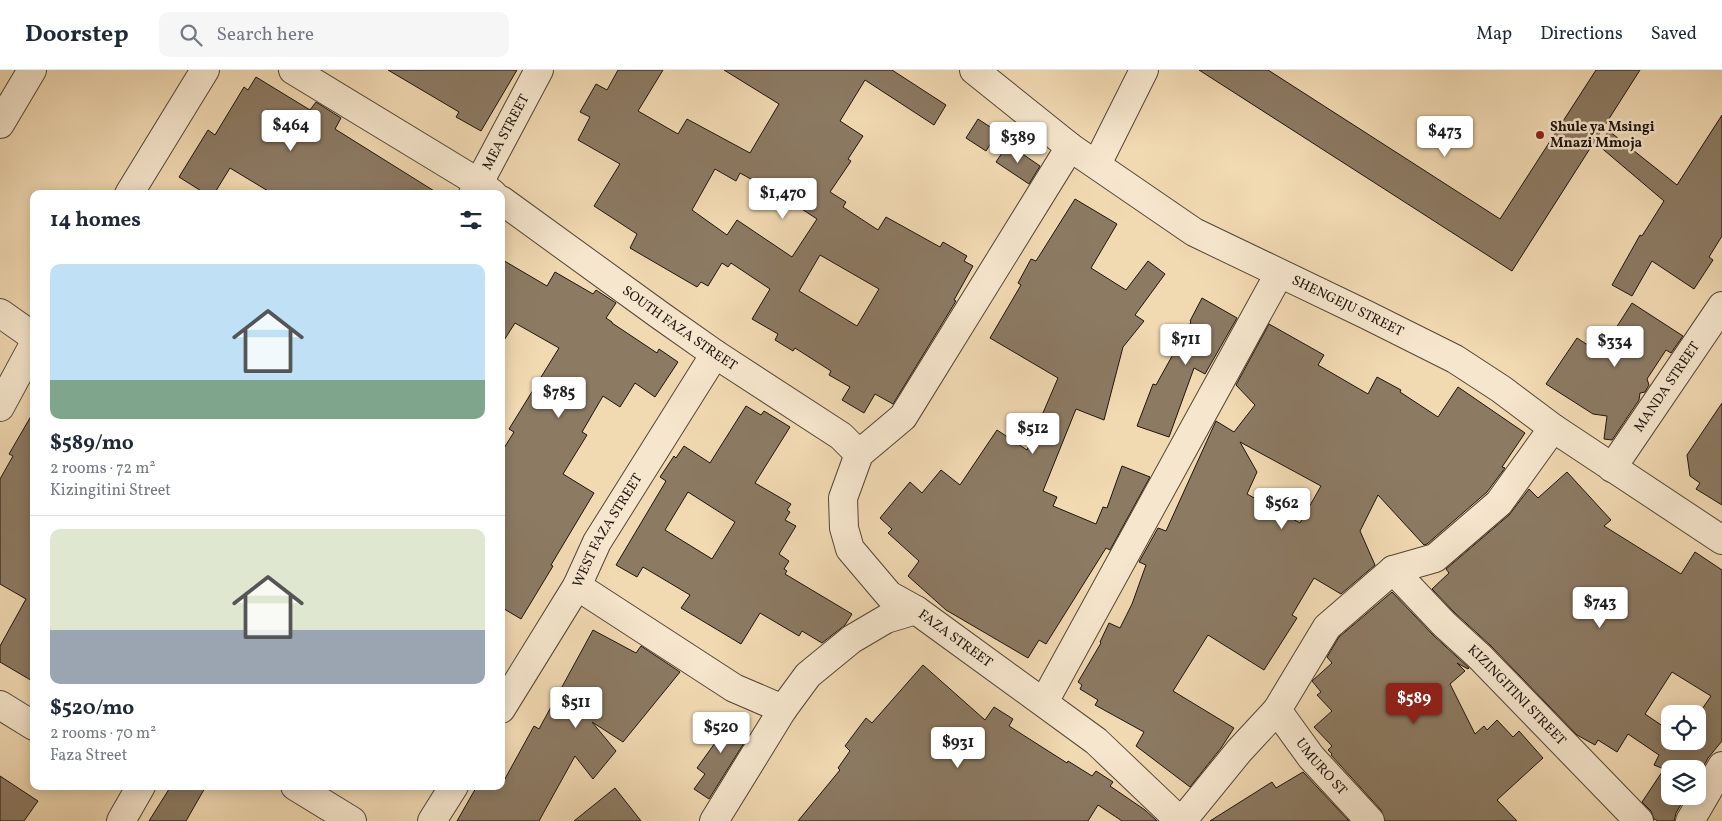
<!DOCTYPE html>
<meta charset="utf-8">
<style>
:root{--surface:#fff;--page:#f6f6f7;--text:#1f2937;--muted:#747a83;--line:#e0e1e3;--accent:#8f2418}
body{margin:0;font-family:Vollkorn,serif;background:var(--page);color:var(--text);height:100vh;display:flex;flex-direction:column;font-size:19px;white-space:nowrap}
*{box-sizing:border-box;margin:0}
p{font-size:16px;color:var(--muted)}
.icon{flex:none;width:28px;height:28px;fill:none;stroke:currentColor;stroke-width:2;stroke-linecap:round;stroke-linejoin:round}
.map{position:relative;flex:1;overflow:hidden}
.sheet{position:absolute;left:30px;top:120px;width:475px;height:600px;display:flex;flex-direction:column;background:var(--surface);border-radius:10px;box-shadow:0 2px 12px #0003}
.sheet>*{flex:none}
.buttons{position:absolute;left:1661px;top:635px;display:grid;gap:10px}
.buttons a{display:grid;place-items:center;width:45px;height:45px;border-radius:10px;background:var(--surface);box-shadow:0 2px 12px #0003;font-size:25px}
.price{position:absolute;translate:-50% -42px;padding:0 11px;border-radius:5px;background:#fff;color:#222;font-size:16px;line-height:32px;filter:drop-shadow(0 1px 2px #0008)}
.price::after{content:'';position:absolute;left:50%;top:30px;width:15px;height:11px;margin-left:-8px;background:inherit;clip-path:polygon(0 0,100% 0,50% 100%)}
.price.active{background:var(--accent);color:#fff}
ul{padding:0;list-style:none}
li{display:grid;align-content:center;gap:10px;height:265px;padding:0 20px}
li+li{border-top:1px solid var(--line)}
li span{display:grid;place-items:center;height:155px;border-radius:10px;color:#555}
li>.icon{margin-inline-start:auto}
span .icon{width:90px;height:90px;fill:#fffc;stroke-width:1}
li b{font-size:21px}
h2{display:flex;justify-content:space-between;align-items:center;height:60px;padding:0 20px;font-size:21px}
header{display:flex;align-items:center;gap:30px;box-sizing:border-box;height:70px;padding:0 25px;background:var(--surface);border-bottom:1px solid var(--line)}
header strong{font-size:24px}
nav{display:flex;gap:28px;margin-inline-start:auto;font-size:18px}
.search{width:350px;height:45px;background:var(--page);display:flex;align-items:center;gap:12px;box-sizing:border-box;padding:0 18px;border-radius:10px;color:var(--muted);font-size:19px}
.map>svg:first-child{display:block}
</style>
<header>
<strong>Doorstep</strong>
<div class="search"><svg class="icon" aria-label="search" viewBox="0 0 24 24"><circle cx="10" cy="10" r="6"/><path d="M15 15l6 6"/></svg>Search here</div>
<nav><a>Map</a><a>Directions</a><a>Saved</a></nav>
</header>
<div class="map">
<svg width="1722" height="751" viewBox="0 0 1722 751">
<rect width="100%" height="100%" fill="#f1d9b2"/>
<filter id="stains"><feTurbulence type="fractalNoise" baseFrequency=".004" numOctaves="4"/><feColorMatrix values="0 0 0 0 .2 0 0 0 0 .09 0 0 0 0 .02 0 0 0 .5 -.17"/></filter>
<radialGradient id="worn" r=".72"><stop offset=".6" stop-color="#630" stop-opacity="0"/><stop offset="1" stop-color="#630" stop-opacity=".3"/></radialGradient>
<!-- building -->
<g fill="#8c7a63" stroke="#1e140e" fill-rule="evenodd">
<polygon points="388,0 517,0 481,61 456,47 459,42"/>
<path d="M618,0h45l-25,41 40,23 9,-15 63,34 29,-49 -55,-34h168l54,35 -12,20 -69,-45 -25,41 23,15 -15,23 3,2 -21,31 16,10 -3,5 35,23 8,-13 54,30 3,-5 24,14 -3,5 9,5 -19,34 2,1 -63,103 -18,-10 -11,19 -22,-13 8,-13 -21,-12 2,-4 -36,-23 -2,3 -18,-11 3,-6 -26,-15 18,-30 -39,-26 -3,4 -6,-4 -14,23 -7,-4 -4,5 -67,-39 7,-14 -43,-28 26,-42 -42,-24 12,-23 -10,-5 16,-28 11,6zM715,99l21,12 4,-8 27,15 1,-1 49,32 -25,38 -55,-37 -10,15 -35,-25zM820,185l59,34 -22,37 -58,-35z"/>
<polygon points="1199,0 1268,0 1500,149 1596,0 1640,0 1512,201"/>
<polygon points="256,7 310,40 316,32 341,48 335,59 439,124 273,124 230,98 214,124 206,124 179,107 208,60 215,65 244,17 248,20"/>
<polygon points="1722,45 1722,166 1709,187 1713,190 1694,219 1652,191 1632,226 1612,215 1640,165 1642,166 1664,131 1598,75 1609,61 1677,115"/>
<polygon points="978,49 998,62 986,81 966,68"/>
<polygon points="1008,74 1040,96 1029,114 996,92"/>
<polygon points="1075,129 1117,154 1091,198 1126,220 1148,191 1165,204 1135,245 1144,251 1123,277 1104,350 1076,339 1043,421 1057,427 1053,436 1096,454 1103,437 1107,438 1122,396 1150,407 1110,480 1106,478 1046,574 1039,570 1028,588 946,540 908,506 919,491 888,463 892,459 880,448 910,412 922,423 941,400 960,415 997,360 1027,380 1058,308 990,268 1021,215 1018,213 1031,189 1036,191"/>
<polygon points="501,189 547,216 555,202 593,224 596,220 616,233 606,248 612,252 612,253 657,283 659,279 678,292 655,327 635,313 620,337 603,326 582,362 587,365 563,404 594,423 551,495 553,496 521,549 501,537 501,383 514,362 509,359 559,278 515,253 501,275"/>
<polygon points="1202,228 1237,248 1205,304 1194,298 1169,367 1137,356 1153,314 1156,315 1191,252 1190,251"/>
<polygon points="1632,233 1683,266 1671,283 1666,280 1647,309 1649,315 1645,322 1640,323 1639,330 1612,370 1604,369 1607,346 1593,344 1546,314 1577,268 1600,283"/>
<path d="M1269,254l55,31 -6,10 50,29 9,-17 24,13 -1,2 38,25 20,-30 67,46 -23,34 3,1 -18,24 -60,52 -3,1 -46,-50 -18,36 15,34 -34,29 -27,-16 -22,37 5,3 -33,52 -56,-35 -35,56 61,37 -13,20 -31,39 -54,-41 8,-14 -49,-27 3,-5 -18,-11 2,-4 -4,-3 23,-39 -1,-1 9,-19 11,5 12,-24 14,-39 -7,-3 19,-34 8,3 50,-110 18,11 21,-27 -19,-20zM1240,372l81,44 -21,37 -53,-29 10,-22z"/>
<polygon points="1722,333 1722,435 1696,419 1700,413 1690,406 1687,385"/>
<path d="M746,336l15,9 3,-4 26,16 -35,56 36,21 -4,6 3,2 -5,8 11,6 -17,28 10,7 -5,8 3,2 -2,3 67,40 -7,11 -23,18 -20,-12 -3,5 -39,-23 -19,31 -60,-36 9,-13 -47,-28 -6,10 -21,-12 50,-84 -6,-4 14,-21 2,2 8,-12 26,17zM688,422l47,30 -23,37 -47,-29z"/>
<polygon points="34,341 34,612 0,592 0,576 26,529 0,514 0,409 13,386 9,384"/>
<path d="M1567,402l44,48 -7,6 77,48 14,-22 27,18v171l-14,17 -10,19v-8h-28v27h16l-10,17 -2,8h-16l-4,-2 -3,-8 -9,-9 22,-33 -10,-4 5,-10 -31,-21 -11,18 -19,-12 -3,5 -18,-10 -87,-90 -35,-32 -23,-24 17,-16 -3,-4 63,-54 20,-26 9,9zM1672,602l39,24 -13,19v34l-12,-8h-16v-10l-25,-17z"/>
<polygon points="1392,522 1433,565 1469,598 1468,599 1457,593 1465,601 1450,614 1475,664 1484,656 1487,660 1497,650 1513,667 1519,661 1543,688 1497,730 1517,751 1385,751 1381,740 1331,685 1332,684 1328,680 1332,676 1314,657 1332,641 1317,625 1321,622 1312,611 1332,593 1327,587 1339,567"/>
<polygon points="593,560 636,583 641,576 680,602 623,672 592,652 616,681 593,709 575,686 539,751 457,751 477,716 501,716 534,656 539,659"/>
<polygon points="923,595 985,650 994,637 1013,649 1009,656 1067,693 1068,691 1092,706 1096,701 1113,712 1110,716 1145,740 1157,751 1122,751 1098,735 1088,751 798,751 840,700 838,698 850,681 845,676 866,648 872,653"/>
<polygon points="726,643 744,655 741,660 749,665 709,729 694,719 705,704 697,698 715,673 708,668"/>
<polygon points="1303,702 1349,751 1210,751 1272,712 1276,718"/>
<polygon points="0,706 38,731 24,751 0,751"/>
<polygon points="171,716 206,716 186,751 149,751"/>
<polygon points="615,718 641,751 574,751"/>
</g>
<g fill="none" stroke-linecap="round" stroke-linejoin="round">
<defs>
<g id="street">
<polyline points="293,0 479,113 493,124"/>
<path id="s1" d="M974,0l96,77 124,85 173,83 88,44 46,30 52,39 169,112"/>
<polyline points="0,54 32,0"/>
<polyline points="1097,94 1144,0"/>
<polyline points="129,124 205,0"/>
<path id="s2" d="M473,124l66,-124"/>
<path id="s3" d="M501,130l160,116 54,38 126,82 18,18"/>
<polyline points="0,243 34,267"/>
<polyline points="0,337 34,274"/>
<path id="s4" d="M1612,398l110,-162"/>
<path id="s5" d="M1393,500l51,54 35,32 160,165"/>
<polyline points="577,516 734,618 783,639"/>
<polyline points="916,540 889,525 850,479 844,458 843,428 859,384 903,347 1070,77"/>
<polyline points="1044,632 1279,204"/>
<polyline points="0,635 34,656"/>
<path id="s6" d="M501,639l76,-123 20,-44 118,-188"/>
<path id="s7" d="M1277,640l34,47 59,64"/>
<polyline points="295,716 352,751"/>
<polyline points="121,751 141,716"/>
<polyline points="432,751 454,716"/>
<path id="s8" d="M714,751l69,-112 25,-34 44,-36 34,-20 30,-9 180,131 84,80"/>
<polyline points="1182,751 1239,681 1277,640 1327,557 1393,500 1435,488 1499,433 1553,358"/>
<polyline points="1690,751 1722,696"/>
</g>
</defs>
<!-- street casing -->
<use href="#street" stroke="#534537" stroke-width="30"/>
<!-- street -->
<use href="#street" stroke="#f6e6cd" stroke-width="28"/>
</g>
<!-- markers -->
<circle fill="#8f2418" stroke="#f6e6cd" stroke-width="2" cx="1540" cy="65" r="5"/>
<g text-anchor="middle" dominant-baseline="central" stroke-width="5" stroke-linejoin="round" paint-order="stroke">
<!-- poi labels -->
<g font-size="14" font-weight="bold" fill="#1e140e" stroke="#f6e6cd" text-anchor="start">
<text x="1550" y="57">Shule ya Msingi<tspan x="1550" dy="16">Mnazi Mmoja</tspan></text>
</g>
<!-- street labels -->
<g font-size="14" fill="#1e140e" stroke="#f6e6cd">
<text stroke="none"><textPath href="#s2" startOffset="70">MEA STREET</textPath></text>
<text stroke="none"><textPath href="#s1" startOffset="444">SHENGEJU STREET</textPath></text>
<text stroke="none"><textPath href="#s3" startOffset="220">SOUTH FAZA STREET</textPath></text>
<text stroke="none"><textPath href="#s4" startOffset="98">MANDA STREET</textPath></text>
<text stroke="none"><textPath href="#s6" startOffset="208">WEST FAZA STREET</textPath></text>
<text stroke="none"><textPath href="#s8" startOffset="350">FAZA STREET</textPath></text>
<text stroke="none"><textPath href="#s5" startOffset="176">KIZINGITINI STREET</textPath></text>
<text stroke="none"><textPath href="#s7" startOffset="72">UMURO ST</textPath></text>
</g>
</g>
<rect width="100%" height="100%" filter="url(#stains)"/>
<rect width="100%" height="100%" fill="url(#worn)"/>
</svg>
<div class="buttons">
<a><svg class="icon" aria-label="locate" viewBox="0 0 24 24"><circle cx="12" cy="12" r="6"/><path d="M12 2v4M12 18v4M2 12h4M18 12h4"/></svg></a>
<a><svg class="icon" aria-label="layers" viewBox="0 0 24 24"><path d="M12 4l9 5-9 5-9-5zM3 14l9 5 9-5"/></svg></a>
</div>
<b class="price" style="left:291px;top:82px">$464</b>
<b class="price" style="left:1445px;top:88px">$473</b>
<b class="price" style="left:1018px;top:94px">$389</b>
<b class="price" style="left:783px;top:150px">$1,470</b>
<b class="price" style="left:1186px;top:296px">$711</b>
<b class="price" style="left:1615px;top:298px">$334</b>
<b class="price" style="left:559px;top:349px">$785</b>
<b class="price" style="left:1033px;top:385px">$512</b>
<b class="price" style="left:1282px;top:460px">$562</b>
<b class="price" style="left:1600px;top:559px">$743</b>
<b class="price active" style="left:1414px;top:655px">$589</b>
<b class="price" style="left:576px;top:659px">$511</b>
<b class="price" style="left:721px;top:684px">$520</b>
<b class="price" style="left:958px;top:699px">$931</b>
<section class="sheet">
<h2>14 homes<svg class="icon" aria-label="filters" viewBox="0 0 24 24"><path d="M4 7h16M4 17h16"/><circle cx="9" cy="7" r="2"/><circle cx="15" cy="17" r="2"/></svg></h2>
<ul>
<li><span style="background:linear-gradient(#bfe0f5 75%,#7fa58c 0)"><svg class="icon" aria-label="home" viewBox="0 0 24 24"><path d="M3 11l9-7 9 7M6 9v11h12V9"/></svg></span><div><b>$589/mo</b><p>2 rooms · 72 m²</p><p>Kizingitini Street</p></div></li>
<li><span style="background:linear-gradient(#dfe7d0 65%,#9aa5b1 0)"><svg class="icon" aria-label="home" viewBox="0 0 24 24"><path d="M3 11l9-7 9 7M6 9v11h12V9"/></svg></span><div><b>$520/mo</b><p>2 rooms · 70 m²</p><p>Faza Street</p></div></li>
</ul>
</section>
</div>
